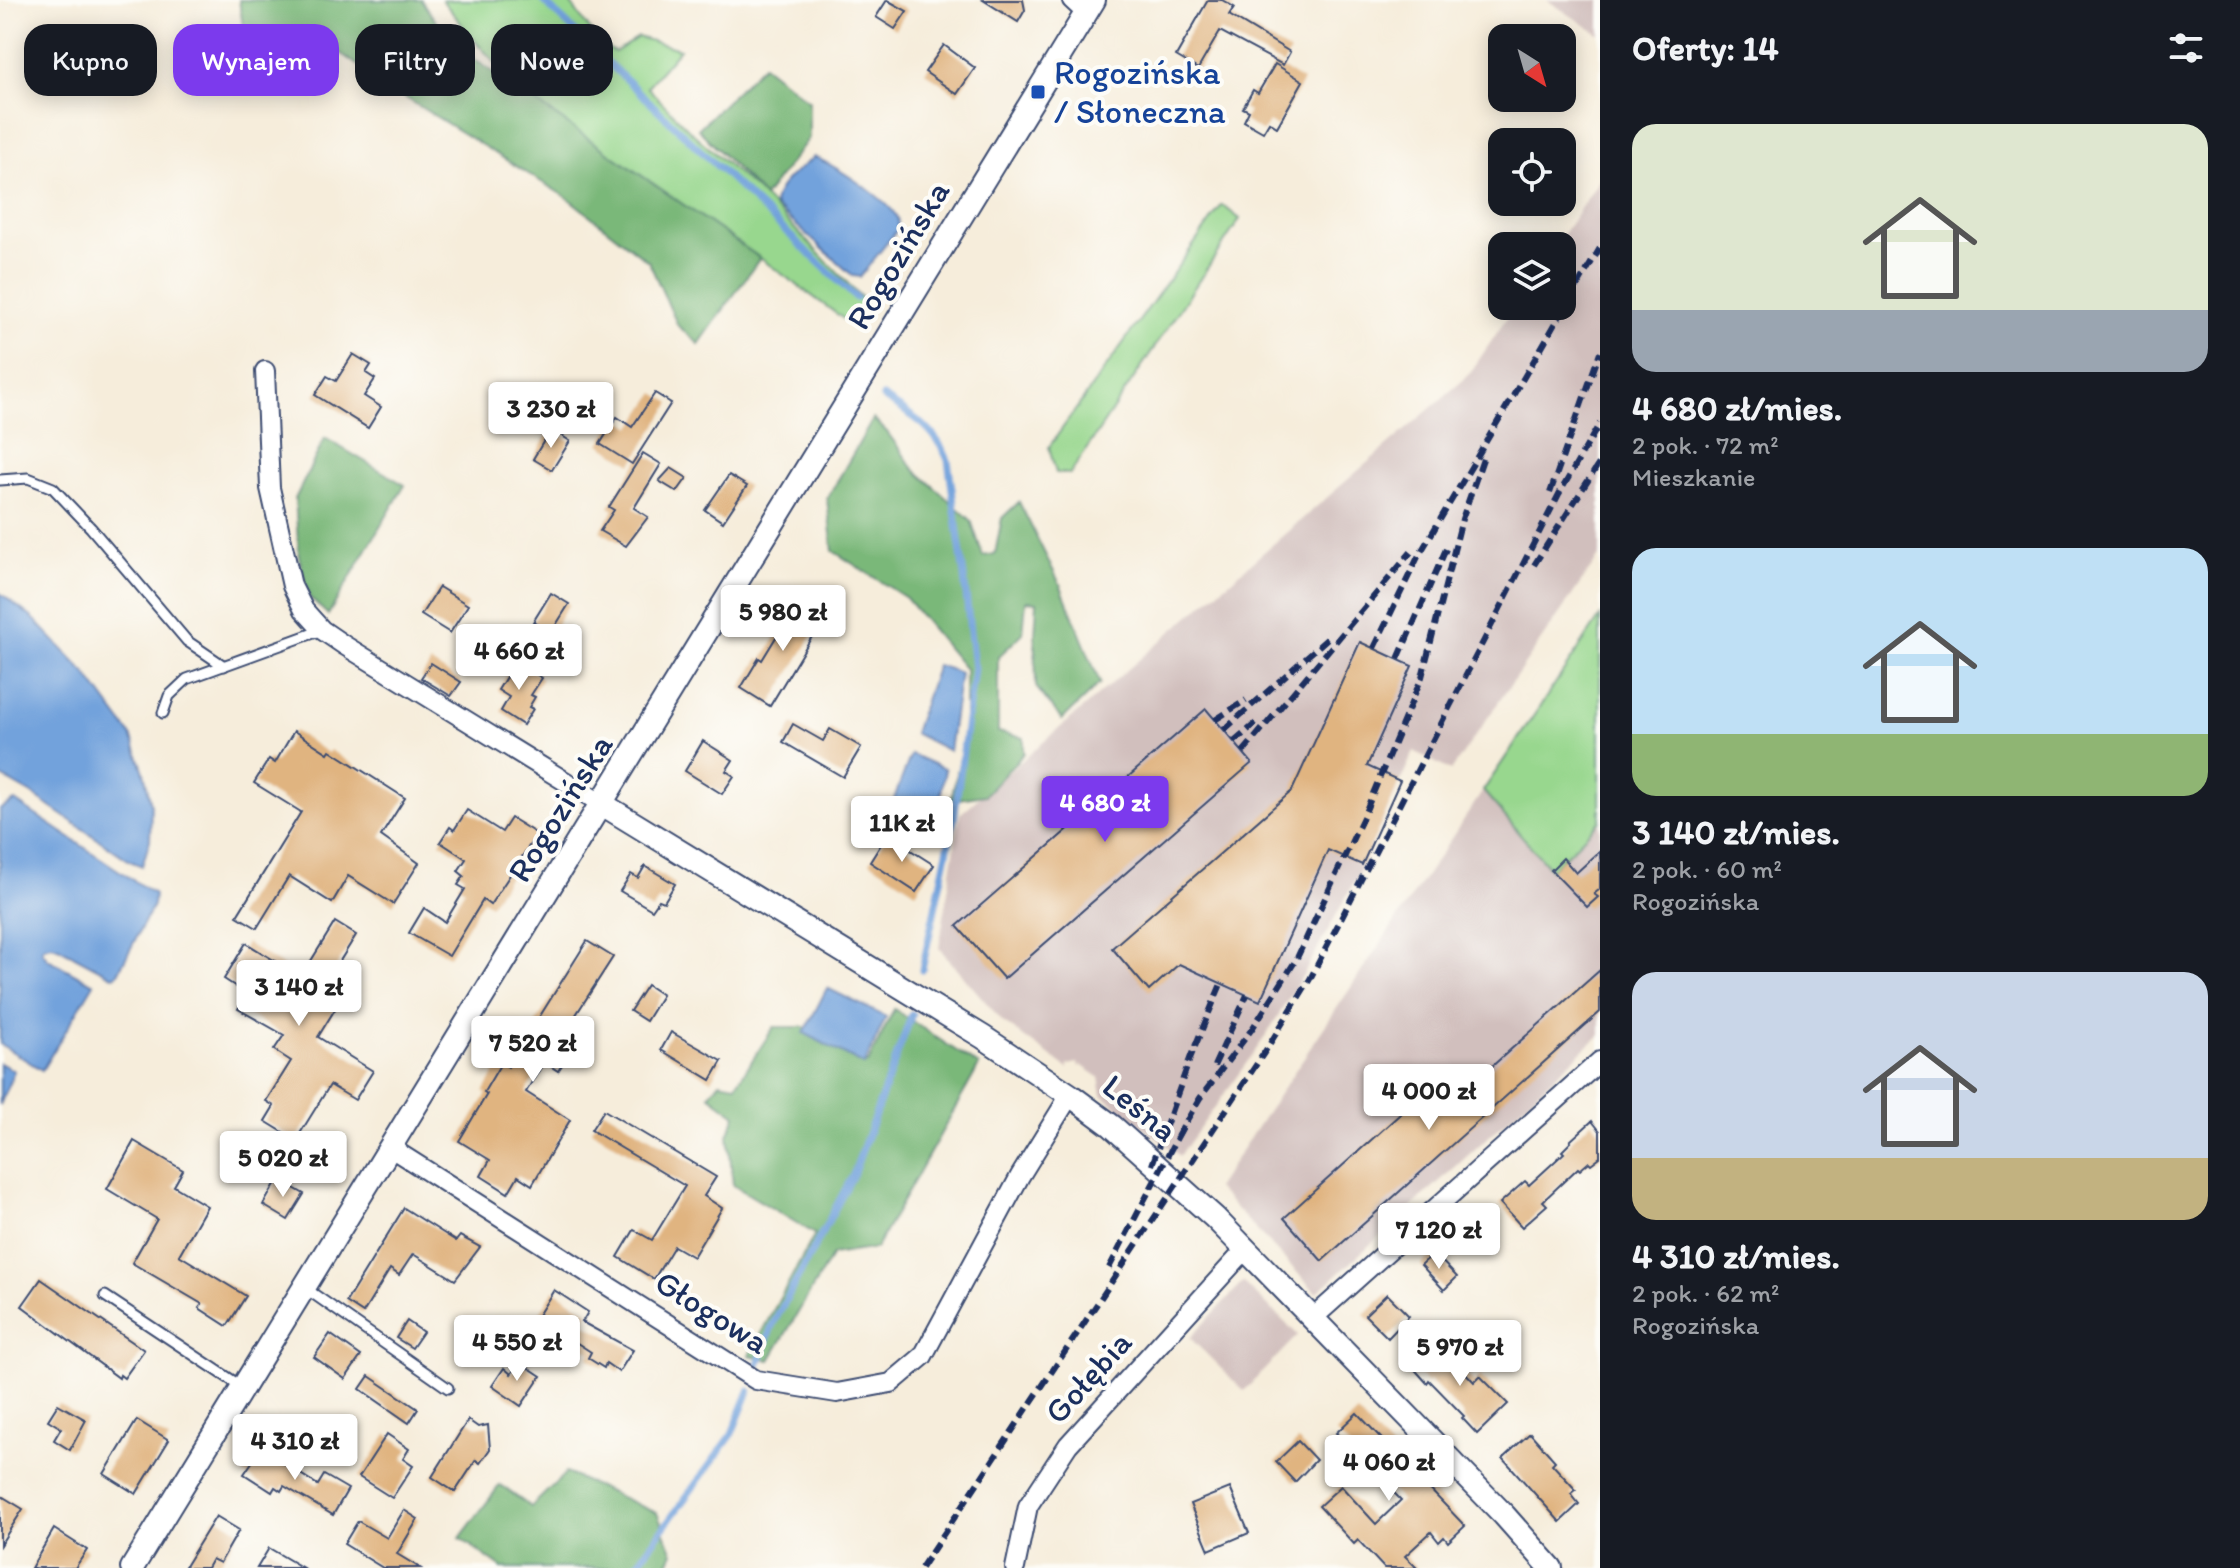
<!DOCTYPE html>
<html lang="pl">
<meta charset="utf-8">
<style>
:root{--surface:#171b24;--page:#242831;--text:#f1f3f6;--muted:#9ea1a6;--accent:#7c3aed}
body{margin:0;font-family:Itim,sans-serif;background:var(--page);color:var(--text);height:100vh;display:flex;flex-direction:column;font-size:30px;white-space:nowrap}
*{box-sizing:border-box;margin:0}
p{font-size:26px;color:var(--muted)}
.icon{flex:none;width:44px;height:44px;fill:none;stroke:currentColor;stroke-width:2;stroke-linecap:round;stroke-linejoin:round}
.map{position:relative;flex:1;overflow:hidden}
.details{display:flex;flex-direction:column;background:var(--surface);width:640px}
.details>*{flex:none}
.top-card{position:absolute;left:24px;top:24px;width:760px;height:72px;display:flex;gap:16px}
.needle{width:52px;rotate:143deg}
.controls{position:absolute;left:1488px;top:24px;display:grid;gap:16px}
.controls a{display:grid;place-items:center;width:88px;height:88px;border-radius:16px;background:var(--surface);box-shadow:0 4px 20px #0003;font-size:40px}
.price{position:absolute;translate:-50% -68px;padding:0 18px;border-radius:8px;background:#fff;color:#222;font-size:26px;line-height:52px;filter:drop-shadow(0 2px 4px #0008)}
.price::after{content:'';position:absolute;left:50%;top:48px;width:24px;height:18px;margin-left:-12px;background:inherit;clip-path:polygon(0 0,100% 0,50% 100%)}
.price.current{background:var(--accent);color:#fff}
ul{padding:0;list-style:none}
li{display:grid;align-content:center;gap:16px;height:424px;padding:0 32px}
li span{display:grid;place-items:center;height:248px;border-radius:24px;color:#555}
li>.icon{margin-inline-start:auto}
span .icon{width:144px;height:144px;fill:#fffc;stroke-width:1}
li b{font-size:34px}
h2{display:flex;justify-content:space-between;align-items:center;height:96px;padding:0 32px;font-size:34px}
.pill{padding:0 28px;border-radius:24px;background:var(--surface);box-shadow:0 4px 20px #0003;font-size:28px;line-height:72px}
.pill.current{background:var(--accent);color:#fff}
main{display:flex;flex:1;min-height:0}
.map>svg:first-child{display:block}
</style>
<main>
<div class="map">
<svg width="1600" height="1568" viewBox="0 0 1600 1568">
<rect width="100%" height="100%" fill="#fdfcf7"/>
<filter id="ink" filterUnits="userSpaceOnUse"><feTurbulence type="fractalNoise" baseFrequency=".0125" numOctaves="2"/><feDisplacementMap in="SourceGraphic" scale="16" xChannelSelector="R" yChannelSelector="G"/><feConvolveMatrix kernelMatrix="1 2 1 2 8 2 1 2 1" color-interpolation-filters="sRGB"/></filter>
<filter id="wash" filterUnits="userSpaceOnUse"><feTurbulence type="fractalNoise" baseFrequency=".006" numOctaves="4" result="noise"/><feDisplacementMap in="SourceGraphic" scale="32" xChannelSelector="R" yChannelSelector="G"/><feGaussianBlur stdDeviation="1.8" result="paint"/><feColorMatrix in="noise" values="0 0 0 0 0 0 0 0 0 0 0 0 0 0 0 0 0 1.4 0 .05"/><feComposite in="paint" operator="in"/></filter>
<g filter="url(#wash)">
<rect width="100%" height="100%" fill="#f6eddb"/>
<!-- industrial -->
<g fill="#d1bfbd">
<polygon points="1547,0 1600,0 1600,35"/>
<polygon points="1600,179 1600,555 1451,771 1414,751 1357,877 1306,970 1265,1037 1180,1156 1102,1095 1099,1077 1081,1065 1079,1067 1078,1063 1068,1065 1068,1069 1003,1022 939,948 960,814 1468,376 1515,306 1562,306 1562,246 1555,246"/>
<polygon points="1600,617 1600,1035 1317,1293 1216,1188"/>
<polygon points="1243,1282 1298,1335 1244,1391 1190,1338"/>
</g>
<!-- green -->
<g fill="#98d78e" stroke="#5a8376" stroke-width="2">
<polygon points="442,0 568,0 601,45 615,52 638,37 680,49 647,87 689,130 764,197 867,303 852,325 760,258 524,94 476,42"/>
<polygon points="1222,205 1240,219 1070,474 1056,473 1049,447"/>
<polygon points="1600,617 1600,821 1551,870 1483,791"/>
</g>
<!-- forest -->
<g fill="#7ab879" stroke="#4a746c" stroke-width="2">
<polygon points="239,0 421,0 451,43 760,258 699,344 678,326 649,262 569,199 393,90 340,53 310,68 250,73"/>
<polygon points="763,65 809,101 809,138 764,197 698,129"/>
<polygon points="873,419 887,432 914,469 971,520 983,556 995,554 1002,518 1019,502 1060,584 1100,683 1062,720 1036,687 1035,636 1037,602 1026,601 1023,633 998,657 998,732 1024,738 1024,753 985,795 951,800 965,736 965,669 906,598 833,551 827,499"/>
<polygon points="325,438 405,485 328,615 309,597 299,557 295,499"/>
<polygon points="894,1009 979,1066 876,1248 832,1255 770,1360 749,1355 815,1234 733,1185 728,1135 736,1115 709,1095 720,1082 736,1085 774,1027 804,1027 868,1063"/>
<polygon points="566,1473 657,1513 673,1553 666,1568 502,1568 460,1538 500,1485 531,1507"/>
</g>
<!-- water -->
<g fill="#72a2dc" stroke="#46689d" stroke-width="2">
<path d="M814,157c18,7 77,44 83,61 2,5 1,7 0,12l-37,47 -7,-1 -79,-71c2,-22 24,-34 40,-48z"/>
<polygon points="0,593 34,619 87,675 131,735 144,772 151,804 150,840 142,866 130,861 30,793 0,776"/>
<polygon points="937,665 960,673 949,751 914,733"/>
<polygon points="911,754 945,769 935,830 891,807"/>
<polygon points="15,801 154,894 153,905 117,975 112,976 58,947 52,945 43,947 42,951 48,959 94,984 42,1070 0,1044 0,809"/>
<polygon points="827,988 886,1017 864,1065 804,1033"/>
<polygon points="0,1063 14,1071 0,1105"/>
</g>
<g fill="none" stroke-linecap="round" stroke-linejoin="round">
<!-- stream -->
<g stroke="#72a2dc" stroke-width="7">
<polyline points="542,0 856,298"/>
<path d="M883,397c30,20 51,29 65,63l16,116 10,92 -20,151 -32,151"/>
<polyline points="758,1365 772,1326 853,1175 912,1014"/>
<polyline points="634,1568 731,1436 749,1391"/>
</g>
</g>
<g id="blocks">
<!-- building -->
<g fill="#e0b480">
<polygon points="887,0 907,11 895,29 876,17"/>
<polygon points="983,0 1023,0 1025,10 1018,22"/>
<polygon points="1208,0 1222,0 1234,7 1229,15 1290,52 1283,65 1220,31 1198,69 1176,56"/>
<polygon points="944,45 975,68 957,94 925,72"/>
<polygon points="1275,64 1303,81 1277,127 1269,122 1263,132 1244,121 1249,111 1243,108 1253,90 1258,93"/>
<polygon points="353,354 371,365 366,373 375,379 364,396 381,407 368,428 315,395 327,376 336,381"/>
<polygon points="655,393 671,403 632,464 600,444 617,417 632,427"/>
<polygon points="551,429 570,441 552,470 533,459"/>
<polygon points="643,453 661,464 634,508 648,517 626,546 600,531 614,510 609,507"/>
<polygon points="671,468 687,478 677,492 659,481"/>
<polygon points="729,475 747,486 723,522 705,510"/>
<polygon points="439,587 468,605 450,633 421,615"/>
<polygon points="551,593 569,604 551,633 533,622"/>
<polygon points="800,598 825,615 770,706 741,688 759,658 762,660"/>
<polygon points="1360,642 1412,666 1367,766 1400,781 1362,865 1328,850 1260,1001 1179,964 1149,991 1112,948 1292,791"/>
<polygon points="516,661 542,678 531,695 535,697 529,707 533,709 523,725 501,711 509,697 498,690"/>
<polygon points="431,663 461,682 451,696 421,678"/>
<polygon points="1206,709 1252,763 1004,979 957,926"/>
<polygon points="793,724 823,741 830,729 861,747 843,777 783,742"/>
<polygon points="294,731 328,753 330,750 405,798 381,836 419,863 393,904 348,876 332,903 289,876 257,928 237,916 301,812 254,783 269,759 275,763"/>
<polygon points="703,741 733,760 726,771 734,776 722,794 685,771"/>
<polygon points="467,810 502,832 511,818 537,834 490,905 483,900 449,956 409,933 424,908 445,922 465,889 458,885 464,876 458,871 466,859 440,842 450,827 454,830"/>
<polygon points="887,835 934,865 916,892 870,862"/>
<polygon points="1600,851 1600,889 1594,894 1598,897 1587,907 1551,870 1563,858 1576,873"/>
<polygon points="645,866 675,884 664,902 659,900 652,910 620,891 631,874 638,878"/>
<polygon points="335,922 356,935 322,990 340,1001 318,1037 373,1071 355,1100 330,1085 296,1140 265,1121 274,1106 266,1101 291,1061 274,1050 284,1035 238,1009 247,994 224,979 246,943 301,977"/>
<polygon points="587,941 613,957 572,1021 585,1029 558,1071 544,1062 526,1092 570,1120 532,1185 518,1176 508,1193 481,1176 490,1160 459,1141 487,1094 484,1092 501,1063 508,1067"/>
<polygon points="1600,970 1600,1012 1322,1261 1284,1218 1436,1082 1453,1101"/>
<polygon points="647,985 662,995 646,1021 630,1011"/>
<polygon points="671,1032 722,1061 711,1080 661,1050"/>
<polygon points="604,1110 716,1177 704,1196 722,1208 693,1257 674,1246 654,1279 618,1257 634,1230 652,1240 685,1186 591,1130"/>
<polygon points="1592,1121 1600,1131 1600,1157 1591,1164 1589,1162 1580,1170 1578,1168 1543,1201 1547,1205 1522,1227 1500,1203 1525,1181 1529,1185 1564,1153 1562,1151 1571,1142 1570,1141"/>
<polygon points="134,1141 183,1170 174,1186 207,1206 179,1255 246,1296 227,1326 199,1308 202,1304 132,1263 157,1219 107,1189"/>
<polygon points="278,1179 304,1194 288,1220 263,1205"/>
<polygon points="404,1208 456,1241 460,1236 480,1247 455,1280 413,1254 399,1275 390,1269 363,1313 346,1302"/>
<polygon points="1434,1253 1457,1277 1444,1290 1421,1265"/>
<polygon points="41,1279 144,1350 124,1378 120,1375 119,1378 22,1306"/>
<polygon points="554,1290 588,1312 582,1322 633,1350 619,1372 606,1363 604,1368 588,1358 591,1352 537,1317"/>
<polygon points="1387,1294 1409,1316 1388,1338 1365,1315"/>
<polygon points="407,1321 423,1332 412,1348 396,1338"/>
<polygon points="330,1334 361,1356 345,1379 314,1357"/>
<polygon points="1438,1343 1474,1382 1480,1376 1508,1404 1477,1434 1462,1418 1464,1416 1429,1380 1427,1383 1410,1364 1428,1347 1431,1350"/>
<polygon points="520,1362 541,1376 521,1406 492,1386 504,1368 511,1374"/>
<polygon points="369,1376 418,1409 409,1423 360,1389"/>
<polygon points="58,1404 86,1420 70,1450 54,1440 61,1428 48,1420"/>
<polygon points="1357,1413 1465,1526 1448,1542 1444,1537 1439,1542 1431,1532 1405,1556 1417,1568 1384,1568 1358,1540 1354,1544 1319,1506 1341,1486 1376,1524 1401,1500 1336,1433"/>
<polygon points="137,1420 169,1440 136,1494 104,1474"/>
<polygon points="468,1420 478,1427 488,1425 490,1449 480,1463 476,1460 455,1492 432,1477"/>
<polygon points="1530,1433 1555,1461 1552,1464 1576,1490 1571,1494 1579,1504 1560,1522 1503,1458"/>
<polygon points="387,1434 409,1449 403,1459 413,1466 392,1498 359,1477"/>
<polygon points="1298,1441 1316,1460 1295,1482 1276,1462"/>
<polygon points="261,1449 318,1485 324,1475 348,1489 333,1515 284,1486 281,1491 275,1487 272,1492 244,1474"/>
<polygon points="1230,1488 1249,1533 1209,1550 1190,1504"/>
<polygon points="0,1495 23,1509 0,1545"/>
<polygon points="404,1510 418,1519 397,1554 420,1568 383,1568 344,1544 358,1521 387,1538"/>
<polygon points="216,1516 239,1530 220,1563 212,1559 207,1568 184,1568"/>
<polygon points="54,1529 87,1550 75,1568 31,1568"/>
<polygon points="269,1548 303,1568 257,1568"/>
</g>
</g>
</g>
<g filter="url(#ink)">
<use href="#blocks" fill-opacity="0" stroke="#3c4c71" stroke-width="2"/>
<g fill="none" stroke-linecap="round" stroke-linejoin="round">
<defs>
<g id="service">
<polyline points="0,480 28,478 53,488 91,528 187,641 224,666"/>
<polyline points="163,713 169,696 187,679 322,630"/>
<polyline points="305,1288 448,1388"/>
<polyline points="105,1296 242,1387"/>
</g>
<g id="minor">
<polyline points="1072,0 1086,13"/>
<polyline points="265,371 270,488 292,586 304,610 322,630 344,645 602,804"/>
<polyline points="391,1148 756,1380 837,1393 891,1383 923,1356 1020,1176 1070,1095"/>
<polyline points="1313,1318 1600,1061"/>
<polyline points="1015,1568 1028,1506 1068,1445 1246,1249"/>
</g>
<g id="tertiary">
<polyline points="602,804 983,1037 1070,1095 1112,1126 1215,1218 1504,1515 1551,1568"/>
<polyline points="132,1568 1094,0"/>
</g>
</defs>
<!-- service casing -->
<use href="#service" stroke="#3c4c71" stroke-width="13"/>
<!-- minor casing -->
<use href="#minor" stroke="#3c4c71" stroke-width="22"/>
<!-- tertiary casing -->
<use href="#tertiary" stroke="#3c4c71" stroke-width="26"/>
<!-- service -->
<use href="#service" stroke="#fff" stroke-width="9"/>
<!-- minor -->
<use href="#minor" stroke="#fff" stroke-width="18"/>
<!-- tertiary -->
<use href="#tertiary" stroke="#fff" stroke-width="22"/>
<!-- rail -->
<g stroke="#1b2f5e" stroke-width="6" stroke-dasharray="12 6" stroke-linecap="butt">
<polyline points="1550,493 1600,352"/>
<polyline points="1534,565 1600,462"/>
<polyline points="1374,648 1418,557 1600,248"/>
<polyline points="1398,659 1446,549"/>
<polyline points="1215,720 1246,700"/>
<polyline points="1224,730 1330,636"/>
<polyline points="1234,742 1256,723"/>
<polyline points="1243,752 1411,552"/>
<polyline points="1214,1066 1247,995"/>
<polyline points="1177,1137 1200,1098 1252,1029 1296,960 1364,815 1422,677 1462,519 1483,459"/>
<polyline points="1152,1165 1191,1056 1221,984"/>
<polyline points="1109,1268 1181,1130"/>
<polyline points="921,1568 1264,1053 1310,979 1559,494 1600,423"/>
</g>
</g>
</g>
<!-- markers -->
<rect fill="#1a4fb4" stroke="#fdfcf7" stroke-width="3" x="1030" y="84" width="16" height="16" rx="4"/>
<g text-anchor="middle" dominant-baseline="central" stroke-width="8" stroke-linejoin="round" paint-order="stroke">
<!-- transit labels -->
<g font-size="34" fill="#164399" stroke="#fdfcf7" text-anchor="start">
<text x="1054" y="72">Rogozińska<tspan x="1054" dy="39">/ Słoneczna</tspan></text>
</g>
<!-- street labels -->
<g font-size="34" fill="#1b2f5e" stroke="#fdfcf7">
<text transform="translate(898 255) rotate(-59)">Rogozińska</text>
<text transform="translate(560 808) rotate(-58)">Rogozińska</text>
<text transform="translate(1140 1108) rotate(39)">Leśna</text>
<text transform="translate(712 1312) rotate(32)">Głogowa</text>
<text transform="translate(1088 1377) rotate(-48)">Gołębia</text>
</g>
</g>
</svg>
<div class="controls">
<a><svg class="needle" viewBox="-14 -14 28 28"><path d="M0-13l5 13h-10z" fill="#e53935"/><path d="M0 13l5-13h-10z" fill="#9ea1a6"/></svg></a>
<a><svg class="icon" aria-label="locate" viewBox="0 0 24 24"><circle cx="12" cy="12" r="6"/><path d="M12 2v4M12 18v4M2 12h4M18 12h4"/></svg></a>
<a><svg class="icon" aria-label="layers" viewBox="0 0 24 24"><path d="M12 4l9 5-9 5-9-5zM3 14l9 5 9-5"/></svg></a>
</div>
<b class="price" style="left:551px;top:450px">3 230 zł</b>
<b class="price" style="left:783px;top:653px">5 980 zł</b>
<b class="price" style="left:519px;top:692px">4 660 zł</b>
<b class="price current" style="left:1105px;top:844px">4 680 zł</b>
<b class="price" style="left:902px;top:864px">11K zł</b>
<b class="price" style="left:299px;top:1028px">3 140 zł</b>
<b class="price" style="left:533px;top:1084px">7 520 zł</b>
<b class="price" style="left:1429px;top:1132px">4 000 zł</b>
<b class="price" style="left:283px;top:1199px">5 020 zł</b>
<b class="price" style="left:1439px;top:1271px">7 120 zł</b>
<b class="price" style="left:517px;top:1383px">4 550 zł</b>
<b class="price" style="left:1460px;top:1388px">5 970 zł</b>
<b class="price" style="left:295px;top:1482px">4 310 zł</b>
<b class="price" style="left:1389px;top:1503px">4 060 zł</b>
<div class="top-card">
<a class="pill">Kupno</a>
<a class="pill current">Wynajem</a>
<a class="pill">Filtry</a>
<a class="pill">Nowe</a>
</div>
</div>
<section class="details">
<h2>Oferty: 14<svg class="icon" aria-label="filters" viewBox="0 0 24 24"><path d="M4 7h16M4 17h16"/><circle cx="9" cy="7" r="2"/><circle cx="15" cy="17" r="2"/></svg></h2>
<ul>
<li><span style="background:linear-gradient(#dfe7d0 75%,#9aa5b1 0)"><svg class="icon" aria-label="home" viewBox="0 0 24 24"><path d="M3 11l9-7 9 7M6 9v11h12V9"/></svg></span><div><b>4 680 zł/mies.</b><p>2 pok. · 72 m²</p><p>Mieszkanie</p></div></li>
<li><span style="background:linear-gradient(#bfe0f5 75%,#8fb573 0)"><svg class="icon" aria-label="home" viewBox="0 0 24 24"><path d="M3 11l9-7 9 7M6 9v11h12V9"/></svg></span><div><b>3 140 zł/mies.</b><p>2 pok. · 60 m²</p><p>Rogozińska</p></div></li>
<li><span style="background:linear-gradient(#c9d6e8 75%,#c2b280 0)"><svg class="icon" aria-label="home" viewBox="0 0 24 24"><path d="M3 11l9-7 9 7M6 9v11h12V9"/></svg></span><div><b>4 310 zł/mies.</b><p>2 pok. · 62 m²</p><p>Rogozińska</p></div></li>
</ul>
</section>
</main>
